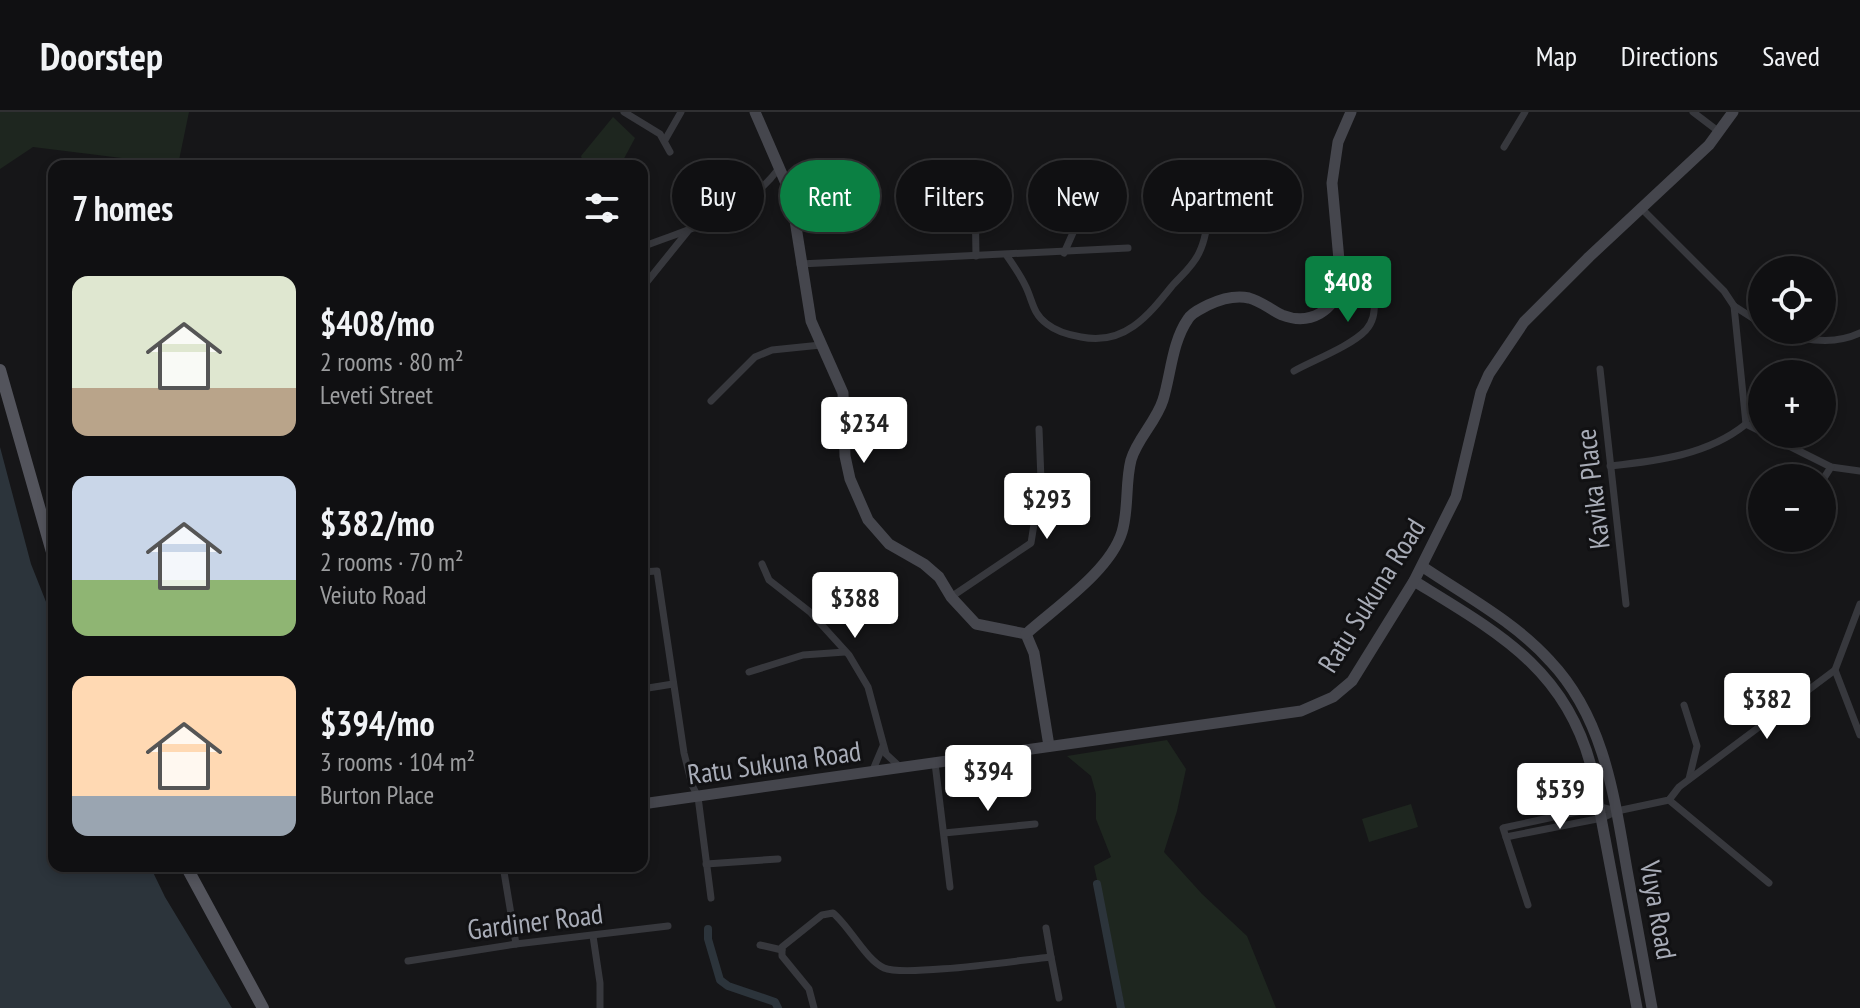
<!DOCTYPE html>
<meta charset="utf-8">
<style>
:root{--surface:#101012;--page:#1e1e20;--text:#f1f3f6;--muted:#9c9d9f;--line:#303032;--accent:#0b8043}
body{margin:0;font-family:"PT Sans Narrow",sans-serif;background:var(--page);color:var(--text);height:100vh;display:flex;flex-direction:column;font-size:30px;white-space:nowrap}
*{box-sizing:border-box;margin:0}
p{font-size:26px;color:var(--muted)}
.icon{flex:none;width:44px;height:44px;fill:none;stroke:currentColor;stroke-width:2;stroke-linecap:round;stroke-linejoin:round}
.map{position:relative;flex:1;overflow:hidden}
.drawer{position:absolute;left:48px;top:48px;width:600px;height:712px;display:flex;flex-direction:column;background:var(--surface);border-radius:16px;box-shadow:0 4px 12px #0003,0 0 0 2px var(--line)}
.drawer>*{flex:none}
.top-card{position:absolute;left:672px;top:48px;width:760px;height:72px;display:flex;gap:16px}
.tools{position:absolute;left:1748px;top:144px;display:grid;gap:16px}
.tools a{display:grid;place-items:center;width:88px;height:88px;border-radius:50%;background:var(--surface);box-shadow:0 4px 12px #0003,0 0 0 2px var(--line);font-size:40px}
.price{position:absolute;translate:-50% -68px;padding:0 18px;border-radius:8px;background:#fff;color:#222;font-size:26px;line-height:52px;filter:drop-shadow(0 2px 4px #0008)}
.price::after{content:'';position:absolute;left:50%;top:48px;width:24px;height:18px;margin-left:-12px;background:inherit;clip-path:polygon(0 0,100% 0,50% 100%)}
.price.current{background:var(--accent);color:#fff}
ul{padding:0;list-style:none}
li{display:flex;align-items:center;gap:24px;height:200px;padding:0 24px}
li span{display:grid;place-items:center;flex:none;width:224px;height:160px;border-radius:16px;color:#555}
li>.icon{margin-inline-start:auto}
span .icon{width:96px;height:96px;fill:#fffc;stroke-width:1}
li b{font-size:34px}
h2{display:flex;justify-content:space-between;align-items:center;height:96px;padding:0 24px;font-size:34px}
.pill{padding:0 28px;border-radius:36px;background:var(--surface);box-shadow:0 4px 12px #0003,0 0 0 2px var(--line);font-size:28px;line-height:72px}
.pill.current{background:var(--accent);color:#fff}
header{display:flex;align-items:center;gap:48px;box-sizing:border-box;height:112px;padding:0 40px;background:var(--surface);border-bottom:2px solid var(--line)}
header strong{font-size:38px}
nav{display:flex;gap:44px;margin-inline-start:auto;font-size:28px}
.map>svg:first-child{display:block}
</style>
<header>
<strong>Doorstep</strong>
<nav><a>Map</a><a>Directions</a><a>Saved</a></nav>
</header>
<div class="map">
<svg width="1860" height="896" viewBox="0 0 1860 896">
<rect width="100%" height="100%" fill="#161618"/>
<!-- green -->
<g fill="#1e261f">
<polygon points="0,0 189,0 178,53 33,35 0,57"/>
<polygon points="613,5 635,26 620,54 584,54 581,44"/>
<polygon points="1167,628 1186,657 1177,699 1164,740 1202,782 1247,824 1276,896 1125,896 1094,754 1111,745 1096,707 1096,682 1091,664 1067,644"/>
<polygon points="1411,692 1418,715 1369,730 1362,707"/>
</g>
<!-- water -->
<polygon fill="#2c343b" points="0,335 31,452 54,510 54,754 150,754 165,785 232,896 0,896"/>
<g fill="none" stroke-linecap="round" stroke-linejoin="round">
<!-- canal -->
<g stroke="#2c343b" stroke-width="8">
<polyline points="1097,772 1121,896"/>
<polyline points="708,817 708,827 720,868 728,874 775,890 778,896"/>
</g>
<!-- street -->
<g stroke="#37383d" stroke-width="7">
<polyline points="624,0 660,22 670,40"/>
<polyline points="1693,0 1718,19"/>
<polyline points="665,28 681,0"/>
<polyline points="1504,35 1525,0"/>
<polyline points="1212,80 1229,74 1247,74 1259,90"/>
<polyline points="1642,97 1724,179 1734,194 1746,312"/>
<polyline points="1174,101 1207,106"/>
<path d="M642,135c54,-21 101,-30 138,-80"/>
<polyline points="1064,141 1076,114 1070,61"/>
<polyline points="976,144 975,82 993,69"/>
<path d="M1007,144c7,10 14,20 19,31 7,15 7,27 21,37 10,8 22,11 34,13 43,9 67,-21 91,-51 10,-11 21,-20 27,-33 9,-18 9,-42 13,-61l-31,-20"/>
<polyline points="800,152 1128,136"/>
<polyline points="642,176 688,119"/>
<polyline points="1734,194 1762,212"/>
<path d="M1774,218c27,10 59,16 86,3"/>
<polyline points="1600,257 1626,492"/>
<path d="M1294,259c20,-11 57,-25 72,-41 14,-16 9,-44 -6,-57 -6,-6 -15,-10 -21,-14"/>
<polyline points="711,289 755,245 772,238 821,233"/>
<polyline points="1746,312 1762,320"/>
<polyline points="1765,322 1831,355 1860,359"/>
<path d="M1610,354c47,-5 98,-11 136,-42"/>
<polyline points="1822,369 1831,355"/>
<polyline points="1786,429 1788,426"/>
<polyline points="762,452 769,468 810,500 849,543 868,575 886,642 901,656"/>
<polyline points="642,460 657,459 684,641 692,673 698,685 711,786"/>
<polyline points="951,485 1031,431 1041,368 1039,317"/>
<polyline points="1835,558 1860,623"/>
<polyline points="749,560 803,543 845,540"/>
<polyline points="642,577 673,572"/>
<polyline points="1684,593 1697,634 1689,667"/>
<polyline points="935,651 950,775"/>
<polyline points="872,660 883,634"/>
<polyline points="1669,688 1769,771"/>
<polyline points="944,721 1035,712"/>
<polyline points="1506,725 1602,706 1617,699 1669,688 1679,675 1835,558 1860,492"/>
<polyline points="706,752 778,747"/>
<polyline points="503,754 516,832"/>
<polyline points="1528,793 1503,716 1600,695 1617,699"/>
<polyline points="593,824 600,871 600,896"/>
<polyline points="760,833 782,838"/>
<polyline points="1051,845 1059,886"/>
<polyline points="408,849 516,832 668,814"/>
<path d="M814,896l-5,-19 -27,-33v-9l40,-32 11,-2c17,14 33,47 51,55 21,9 137,-8 167,-11l-5,-29"/>
</g>
<!-- secondary -->
<g stroke="#45464d" stroke-width="11">
<polyline points="755,0 791,83 811,209 843,281 845,344 850,367 868,408 889,432 924,452 939,465 951,485 976,512 1026,522 1034,541 1049,634"/>
<path d="M1423,455c43,29 92,55 127,94 54,57 64,134 77,209 8,46 17,92 25,138"/>
<path d="M1414,469c83,51 153,88 178,189l45,238"/>
<path d="M1026,522c30,-27 84,-63 96,-102 7,-23 3,-49 9,-72 6,-21 25,-38 32,-60 8,-26 9,-58 25,-81 4,-7 13,-10 20,-14 13,-6 27,-10 41,-7 12,3 22,12 33,17 28,11 53,-4 59,-33l-9,-99 6,-41 13,-30"/>
<polyline points="642,692 1301,599 1333,585 1352,569 1414,469 1456,385 1481,280 1489,262 1524,210 1589,145 1709,33 1733,0"/>
</g>
<!-- primary -->
<g stroke="#53545c" stroke-width="12">
<polyline points="0,258 54,447"/>
<polyline points="186,754 263,896"/>
</g>
</g>
<g text-anchor="middle" dominant-baseline="central" stroke-width="6" stroke-linejoin="round" paint-order="stroke">
<!-- street labels -->
<g font-size="28" fill="#a8acb7" stroke="#111113">
<text transform="translate(1592 377) rotate(-97)">Kavika Place</text>
<text transform="translate(1371 483) rotate(-58)">Ratu Sukuna Road</text>
<text transform="translate(774 650) rotate(-8)">Ratu Sukuna Road</text>
<text transform="translate(1659 798) rotate(80)">Vuya Road</text>
<text transform="translate(535 809) rotate(-7)">Gardiner Road</text>
</g>
</g>
</svg>
<div class="tools">
<a><svg class="icon" aria-label="locate" viewBox="0 0 24 24"><circle cx="12" cy="12" r="6"/><path d="M12 2v4M12 18v4M2 12h4M18 12h4"/></svg></a>
<a>+</a>
<a>−</a>
</div>
<b class="price current" style="left:1348px;top:212px">$408</b>
<b class="price" style="left:864px;top:353px">$234</b>
<b class="price" style="left:1047px;top:429px">$293</b>
<b class="price" style="left:855px;top:528px">$388</b>
<b class="price" style="left:1767px;top:629px">$382</b>
<b class="price" style="left:988px;top:701px">$394</b>
<b class="price" style="left:1560px;top:719px">$539</b>
<div class="top-card">
<a class="pill">Buy</a>
<a class="pill current">Rent</a>
<a class="pill">Filters</a>
<a class="pill">New</a>
<a class="pill">Apartment</a>
</div>
<section class="drawer">
<h2>7 homes<svg class="icon" aria-label="filters" viewBox="0 0 24 24"><path d="M4 7h16M4 17h16"/><circle cx="9" cy="7" r="2"/><circle cx="15" cy="17" r="2"/></svg></h2>
<ul>
<li><span style="background:linear-gradient(#dfe7d0 70%,#b9a48a 0)"><svg class="icon" aria-label="home" viewBox="0 0 24 24"><path d="M3 11l9-7 9 7M6 9v11h12V9"/></svg></span><div><b>$408/mo</b><p>2 rooms · 80 m²</p><p>Leveti Street</p></div></li>
<li><span style="background:linear-gradient(#c9d6e8 65%,#8fb573 0)"><svg class="icon" aria-label="home" viewBox="0 0 24 24"><path d="M3 11l9-7 9 7M6 9v11h12V9"/></svg></span><div><b>$382/mo</b><p>2 rooms · 70 m²</p><p>Veiuto Road</p></div></li>
<li><span style="background:linear-gradient(#ffd9b3 75%,#9aa5b1 0)"><svg class="icon" aria-label="home" viewBox="0 0 24 24"><path d="M3 11l9-7 9 7M6 9v11h12V9"/></svg></span><div><b>$394/mo</b><p>3 rooms · 104 m²</p><p>Burton Place</p></div></li>
</ul>
</section>
</div>
